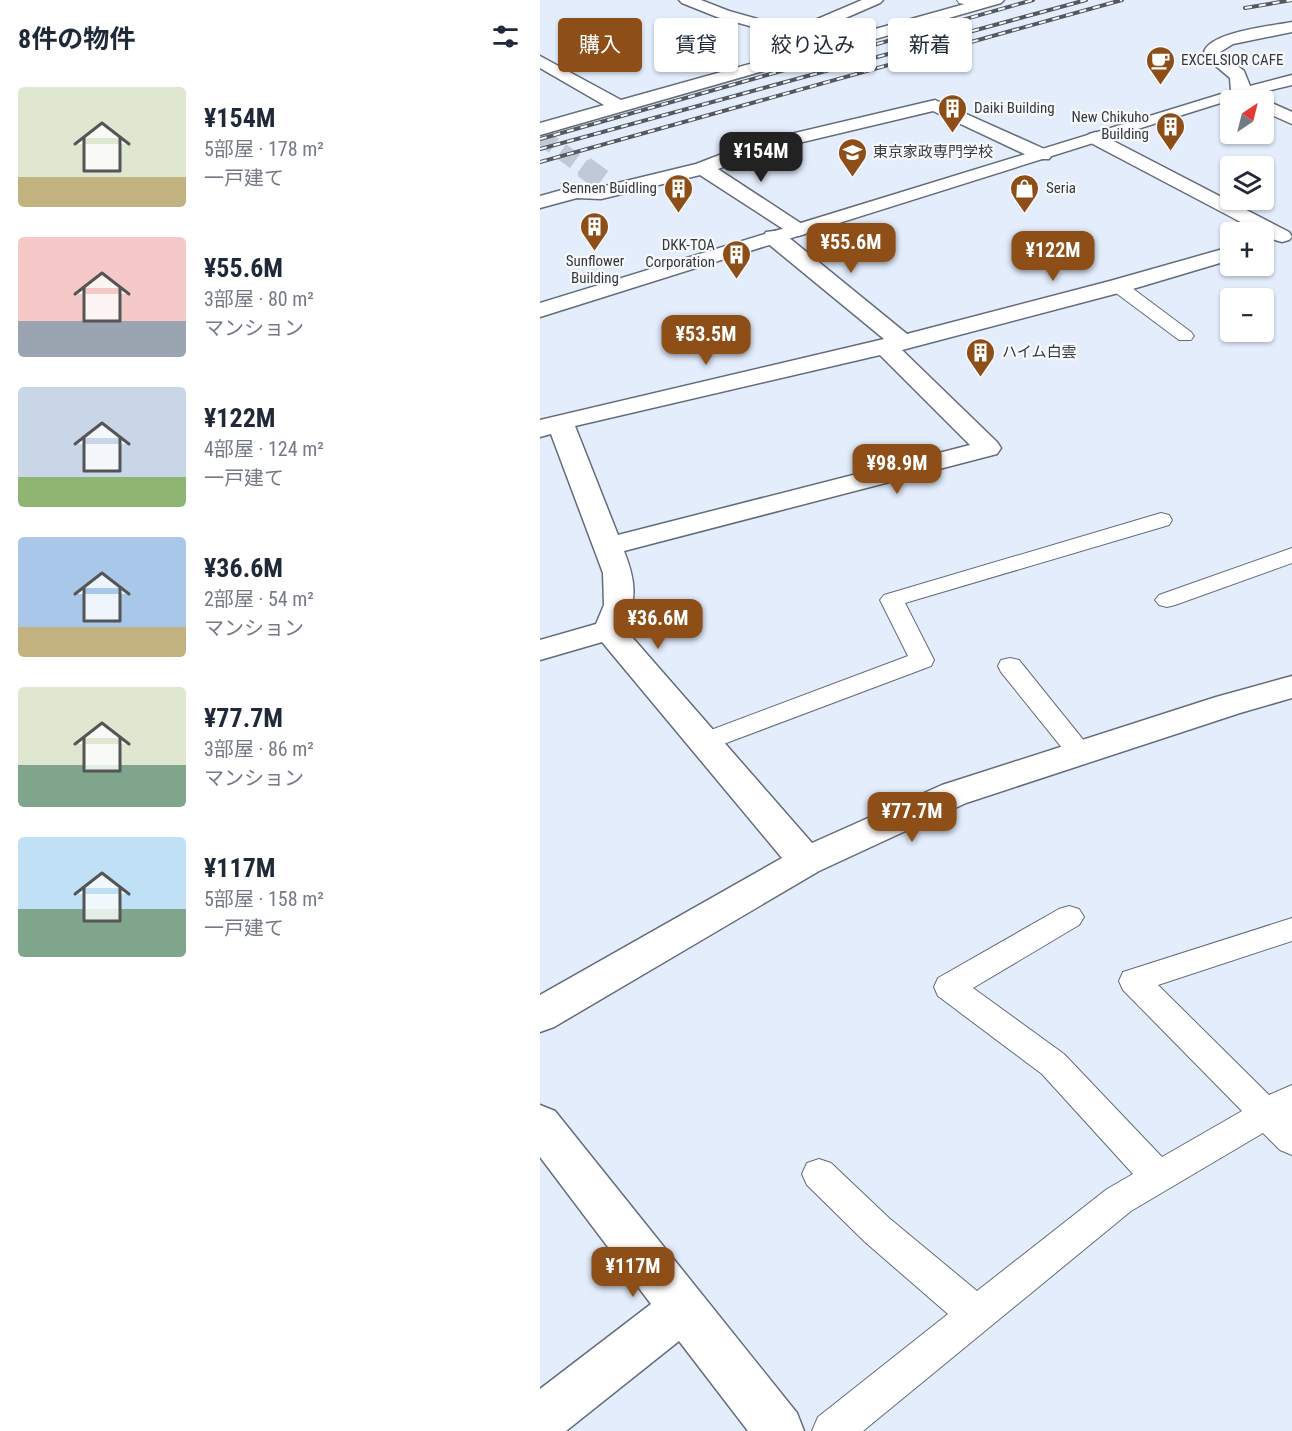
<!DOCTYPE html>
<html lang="ja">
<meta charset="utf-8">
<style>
:root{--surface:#fff;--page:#f2f2f3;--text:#1f2937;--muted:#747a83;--accent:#8e4e17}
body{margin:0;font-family:"Roboto Condensed","Noto Sans JP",sans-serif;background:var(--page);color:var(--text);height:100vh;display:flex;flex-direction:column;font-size:22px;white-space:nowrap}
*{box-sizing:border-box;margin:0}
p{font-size:20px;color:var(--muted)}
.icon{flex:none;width:33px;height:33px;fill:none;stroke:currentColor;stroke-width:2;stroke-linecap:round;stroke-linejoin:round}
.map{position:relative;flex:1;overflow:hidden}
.sheet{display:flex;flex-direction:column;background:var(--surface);width:540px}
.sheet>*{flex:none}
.banner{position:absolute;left:18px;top:18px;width:570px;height:54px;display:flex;gap:12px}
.needle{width:39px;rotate:35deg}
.fabs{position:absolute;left:680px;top:90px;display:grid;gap:12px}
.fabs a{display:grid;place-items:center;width:54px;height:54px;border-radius:6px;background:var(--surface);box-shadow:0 2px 4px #0004;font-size:30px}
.price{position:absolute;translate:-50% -51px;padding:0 14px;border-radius:12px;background:var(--accent);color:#fff;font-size:20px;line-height:39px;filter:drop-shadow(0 2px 3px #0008)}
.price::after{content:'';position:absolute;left:50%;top:36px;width:18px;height:14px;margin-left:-9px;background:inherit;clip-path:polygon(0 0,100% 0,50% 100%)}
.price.on{background:#222;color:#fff}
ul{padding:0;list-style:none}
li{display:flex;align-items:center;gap:18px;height:150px;padding:0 18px}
li span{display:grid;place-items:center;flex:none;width:168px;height:120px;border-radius:6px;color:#555}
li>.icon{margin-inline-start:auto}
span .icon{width:72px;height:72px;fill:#fffc;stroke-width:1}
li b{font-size:26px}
h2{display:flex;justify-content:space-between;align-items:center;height:72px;padding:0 18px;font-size:26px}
.pill{padding:0 21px;border-radius:6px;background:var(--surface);box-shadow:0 2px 4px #0004;font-size:21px;line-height:54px}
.pill.on{background:var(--accent);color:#fff}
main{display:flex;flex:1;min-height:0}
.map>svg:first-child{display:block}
</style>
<main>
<section class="sheet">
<h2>8件の物件<svg class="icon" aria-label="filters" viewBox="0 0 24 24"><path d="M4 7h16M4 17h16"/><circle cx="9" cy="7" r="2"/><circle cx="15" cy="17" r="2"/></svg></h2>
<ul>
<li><span style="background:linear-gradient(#dfe7d0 75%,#c2b280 0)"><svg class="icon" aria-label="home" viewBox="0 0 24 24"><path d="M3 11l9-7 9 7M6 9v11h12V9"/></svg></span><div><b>¥154M</b><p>5部屋 · 178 m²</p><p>一戸建て</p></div></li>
<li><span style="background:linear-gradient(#f6c9c9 70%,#9aa5b1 0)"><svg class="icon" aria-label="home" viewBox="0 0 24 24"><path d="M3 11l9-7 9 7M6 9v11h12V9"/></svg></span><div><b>¥55.6M</b><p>3部屋 · 80 m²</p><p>マンション</p></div></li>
<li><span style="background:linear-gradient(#c9d6e8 75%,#8fb573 0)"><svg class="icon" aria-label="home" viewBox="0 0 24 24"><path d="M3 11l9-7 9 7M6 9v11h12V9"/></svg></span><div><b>¥122M</b><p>4部屋 · 124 m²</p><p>一戸建て</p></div></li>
<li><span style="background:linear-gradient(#a9c7e8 75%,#c2b280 0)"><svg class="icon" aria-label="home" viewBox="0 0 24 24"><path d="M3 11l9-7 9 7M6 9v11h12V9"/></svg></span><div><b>¥36.6M</b><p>2部屋 · 54 m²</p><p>マンション</p></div></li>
<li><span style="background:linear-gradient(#dfe7d0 65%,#7fa58c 0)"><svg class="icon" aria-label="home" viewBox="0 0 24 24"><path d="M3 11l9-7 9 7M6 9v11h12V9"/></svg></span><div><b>¥77.7M</b><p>3部屋 · 86 m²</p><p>マンション</p></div></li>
<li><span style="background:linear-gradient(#bfe0f5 60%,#7fa58c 0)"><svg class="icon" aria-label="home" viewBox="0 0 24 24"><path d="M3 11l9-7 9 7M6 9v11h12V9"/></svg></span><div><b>¥117M</b><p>5部屋 · 158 m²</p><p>一戸建て</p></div></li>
</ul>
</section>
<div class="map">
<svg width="752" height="1431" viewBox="0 0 752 1431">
<rect width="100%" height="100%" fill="#e3edfc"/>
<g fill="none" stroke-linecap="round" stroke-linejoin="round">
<!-- pedestrian-tunnel-far1 -->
<polyline stroke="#c0c9d6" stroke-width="17" stroke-dasharray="17 9" stroke-linecap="butt" points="0,136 46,169"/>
<!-- pedestrian-tunnel -->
<polyline stroke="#c0c9d6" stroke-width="22" stroke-dasharray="22 11" stroke-linecap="butt" points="44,167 66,183"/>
<defs>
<g id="service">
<polygon points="417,0 440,0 448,4 442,8 419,3"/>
<polygon points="578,281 584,282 651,332 654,336 651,340 639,340 572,290 569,286 572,282"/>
<polygon points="621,513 629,515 632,520 629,525 365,603 394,660 391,666 173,748 164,751 155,748 151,742 155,736 368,656 340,600 344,595"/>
<polygon points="752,548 752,563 635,605 627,607 619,605 615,600 619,595"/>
<polygon points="470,658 479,660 549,747 553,753 549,759 540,762 531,759 461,672 458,666 461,660"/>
<polygon points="529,906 539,909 544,917 539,925 433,988 524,1054 622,1157 702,1111 583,990 579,981 583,972 752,918 752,941 618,985 729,1095 752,1085 752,1155 740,1150 723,1133 591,1211 323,1431 272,1431 278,1417 408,1314 325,1242 267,1185 262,1174 267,1163 279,1159 291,1163 349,1218 437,1291 567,1189 593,1174 502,1074 398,996 394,987 398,978 519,909"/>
</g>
<g id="minor">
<polygon points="139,0 161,0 189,11 254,29 322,0 343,0 340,3 271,33 296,40 439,0 464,0 461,3 0,135 0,123 64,105 0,68 0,56 81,100 278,45 177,17 142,3"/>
<polygon points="723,99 752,112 752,124 723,111 723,100 716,100"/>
<polygon points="395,100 509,151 512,155 509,159 495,159 393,111 221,152 178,169 265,226 269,230 265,234 258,236 251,234 160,175 61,199 37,198 0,208 0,196 36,186 61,187 156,164 208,144"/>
<polygon points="556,132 749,232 752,237 749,240 742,242 735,240 549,142 547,138 549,134"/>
<path d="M234,231l8,1 125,102 203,-53 120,-34v13l-104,31 -224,59 95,92 4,6 -4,6 -373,97c12,31 13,46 1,78l187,214 130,-58 274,-88 76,-21v22l-52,15 -274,90 -147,68 -265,156 -14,5v-37l242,-137 -180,-216 -62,18v-20l56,-16 8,-19 -1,-32 -52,-139 -11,3v-17l344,-81 -118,-97 -3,-5 3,-5zM340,355l90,90 -352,90 -43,-109z"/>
<polygon points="0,1105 15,1111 257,1413 264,1431 208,1431 139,1341 26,1431 0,1431 0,1389 111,1304 0,1157"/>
</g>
<path id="tertiary" d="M752,22v10l-59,12 -13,8 24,19 6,15 42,-11v10l-62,15 -690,217v-14l691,-212 -1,-13 -20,-17 -6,-9c6,-20 68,-26 88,-30z"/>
</defs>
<!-- service casing -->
<use href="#service" stroke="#646c79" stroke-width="2"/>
<!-- minor casing -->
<use href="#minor" stroke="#646c79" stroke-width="3"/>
<!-- tertiary casing -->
<use href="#tertiary" stroke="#646c79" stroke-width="3"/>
<!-- service -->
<use href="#service" fill="#fff" fill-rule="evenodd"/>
<!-- minor -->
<use href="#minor" fill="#fff" fill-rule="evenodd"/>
<!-- tertiary -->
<use href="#tertiary" fill="#fff" fill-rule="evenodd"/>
<defs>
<g id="rail">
<polyline points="705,8 752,0"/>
<polyline points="0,139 493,0"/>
<polyline points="0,149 546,0"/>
<polyline points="0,162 582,0"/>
</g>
</defs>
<!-- rail casing -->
<use href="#rail" stroke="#545960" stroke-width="4"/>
<!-- rail -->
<use href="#rail" stroke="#f7f9fc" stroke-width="2" stroke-dasharray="7" stroke-linecap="butt"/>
</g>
<!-- icons -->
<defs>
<symbol id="cafe-pin" viewBox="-11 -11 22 30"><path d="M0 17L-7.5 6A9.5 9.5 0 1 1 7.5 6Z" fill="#8e4e17" stroke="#f7f9fc"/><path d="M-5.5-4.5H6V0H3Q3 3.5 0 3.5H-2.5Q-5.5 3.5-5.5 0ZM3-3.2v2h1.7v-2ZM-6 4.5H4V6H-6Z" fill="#fff"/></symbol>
<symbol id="building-pin" viewBox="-11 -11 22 30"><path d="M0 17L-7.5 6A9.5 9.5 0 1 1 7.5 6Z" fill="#8e4e17" stroke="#f7f9fc"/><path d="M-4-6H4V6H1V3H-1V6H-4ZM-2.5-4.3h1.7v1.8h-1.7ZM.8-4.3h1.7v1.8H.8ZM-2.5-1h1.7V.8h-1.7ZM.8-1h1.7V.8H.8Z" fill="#fff"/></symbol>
<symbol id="university-pin" viewBox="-11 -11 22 30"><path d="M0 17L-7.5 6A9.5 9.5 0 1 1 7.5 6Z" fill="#8e4e17" stroke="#f7f9fc"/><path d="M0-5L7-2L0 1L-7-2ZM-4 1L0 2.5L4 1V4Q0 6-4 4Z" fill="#fff"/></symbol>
<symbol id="shop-pin" viewBox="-11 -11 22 30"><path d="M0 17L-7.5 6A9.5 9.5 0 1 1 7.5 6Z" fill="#8e4e17" stroke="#f7f9fc"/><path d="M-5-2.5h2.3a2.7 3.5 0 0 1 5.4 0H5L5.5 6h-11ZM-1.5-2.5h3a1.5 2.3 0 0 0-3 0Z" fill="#fff"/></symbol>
</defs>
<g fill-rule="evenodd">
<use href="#cafe-pin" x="604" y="44" width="33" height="45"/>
<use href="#building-pin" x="396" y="92" width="33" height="45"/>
<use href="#building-pin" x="614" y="110" width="33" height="45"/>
<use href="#university-pin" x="296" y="136" width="33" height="45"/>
<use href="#building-pin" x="122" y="172" width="33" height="45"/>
<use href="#shop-pin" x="468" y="172" width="33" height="45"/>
<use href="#building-pin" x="38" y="210" width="33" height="45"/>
<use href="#building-pin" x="180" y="238" width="33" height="45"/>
<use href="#building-pin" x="424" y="336" width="33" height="45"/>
</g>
<g text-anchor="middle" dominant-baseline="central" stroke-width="4.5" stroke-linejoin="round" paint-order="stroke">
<!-- far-poi labels -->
<g font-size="15" fill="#35393e" stroke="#f7f9fc" text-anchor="start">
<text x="641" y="60">EXCELSIOR CAFE</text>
<text x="434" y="108">Daiki Building</text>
<text x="609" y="117" text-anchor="end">New Chikuho<tspan x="609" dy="17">Building</tspan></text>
<text x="333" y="152">東京家政専門学校</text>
<text x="117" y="188" text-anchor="end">Sennen Buidling</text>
<text x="506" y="188">Seria</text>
<text x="175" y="245" text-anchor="end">DKK-TOA<tspan x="175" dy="17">Corporation</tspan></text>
<text x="55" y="261" text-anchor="middle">Sunflower<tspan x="55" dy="17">Building</tspan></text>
<text x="462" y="352">ハイム白雲</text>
</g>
</g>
</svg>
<div class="fabs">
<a><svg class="needle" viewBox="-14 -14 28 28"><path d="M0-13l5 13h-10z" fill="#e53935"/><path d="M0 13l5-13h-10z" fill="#747a83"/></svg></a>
<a><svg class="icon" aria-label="layers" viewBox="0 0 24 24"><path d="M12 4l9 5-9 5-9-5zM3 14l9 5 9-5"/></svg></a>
<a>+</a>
<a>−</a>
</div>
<b class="price on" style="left:221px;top:183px">¥154M</b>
<b class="price" style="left:311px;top:274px">¥55.6M</b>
<b class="price" style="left:513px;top:282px">¥122M</b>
<b class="price" style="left:166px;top:366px">¥53.5M</b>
<b class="price" style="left:357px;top:495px">¥98.9M</b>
<b class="price" style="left:118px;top:650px">¥36.6M</b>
<b class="price" style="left:372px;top:843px">¥77.7M</b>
<b class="price" style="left:93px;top:1298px">¥117M</b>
<div class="banner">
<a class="pill on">購入</a>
<a class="pill">賃貸</a>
<a class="pill">絞り込み</a>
<a class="pill">新着</a>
</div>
</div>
</main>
